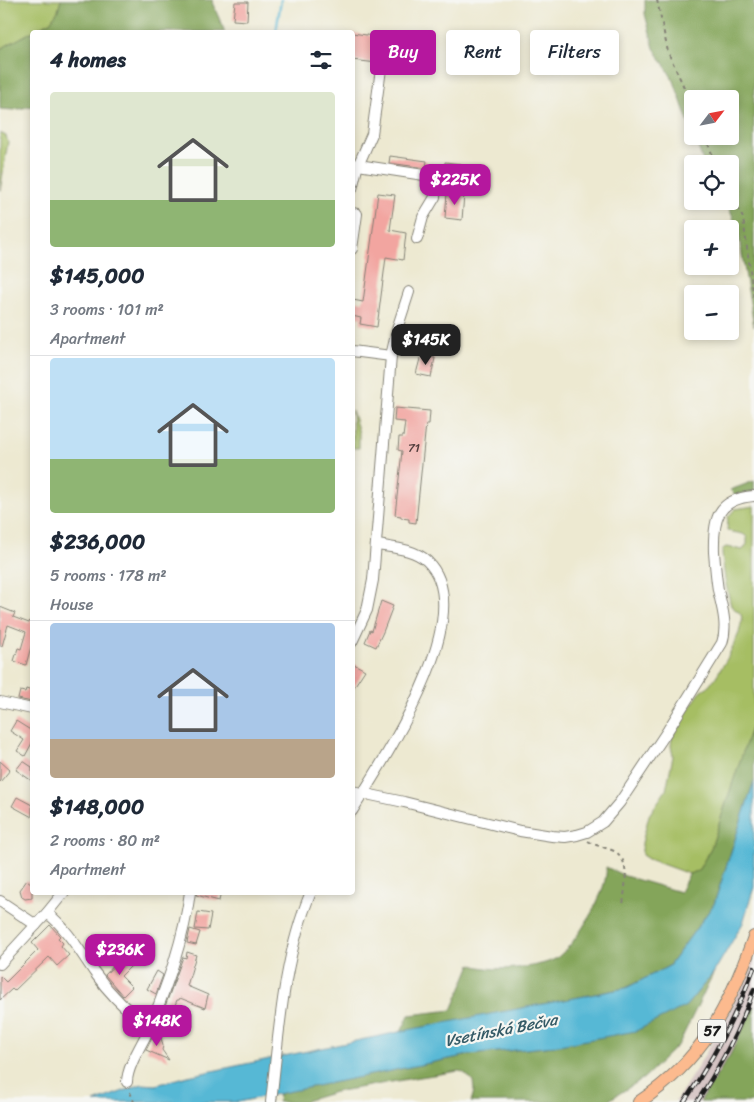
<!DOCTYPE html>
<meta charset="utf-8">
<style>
:root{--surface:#fff;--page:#f2f2f3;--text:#1f2937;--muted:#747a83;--line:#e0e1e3;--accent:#b5179e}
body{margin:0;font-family:Sriracha,sans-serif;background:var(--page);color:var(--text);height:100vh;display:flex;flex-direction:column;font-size:19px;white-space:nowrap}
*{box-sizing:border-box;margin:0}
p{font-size:16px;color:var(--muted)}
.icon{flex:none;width:28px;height:28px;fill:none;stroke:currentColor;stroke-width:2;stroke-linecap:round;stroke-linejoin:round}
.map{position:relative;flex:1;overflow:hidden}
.drawer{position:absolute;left:30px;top:30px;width:325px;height:865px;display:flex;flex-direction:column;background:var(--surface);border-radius:5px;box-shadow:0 2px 8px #0003}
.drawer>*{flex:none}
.hud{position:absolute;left:370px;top:30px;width:309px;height:45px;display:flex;gap:10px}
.needle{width:32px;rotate:58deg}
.fabs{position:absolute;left:684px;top:90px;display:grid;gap:10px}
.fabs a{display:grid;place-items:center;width:55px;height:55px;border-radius:5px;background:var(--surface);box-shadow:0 2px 8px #0003;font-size:25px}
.price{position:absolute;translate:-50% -42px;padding:0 11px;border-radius:10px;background:var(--accent);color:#fff;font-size:16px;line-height:32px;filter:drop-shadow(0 1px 2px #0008)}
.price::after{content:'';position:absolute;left:50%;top:30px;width:15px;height:11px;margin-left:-8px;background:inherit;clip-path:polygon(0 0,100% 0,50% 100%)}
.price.active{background:#222;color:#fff}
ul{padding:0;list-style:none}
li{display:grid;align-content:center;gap:10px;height:265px;padding:0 20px}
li+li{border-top:1px solid var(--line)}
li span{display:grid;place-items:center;height:155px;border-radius:5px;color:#555}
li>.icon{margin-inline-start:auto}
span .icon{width:90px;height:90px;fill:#fffc;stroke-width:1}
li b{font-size:21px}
h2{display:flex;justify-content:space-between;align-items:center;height:60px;padding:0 20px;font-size:21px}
.tag{padding:0 18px;border-radius:5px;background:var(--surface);box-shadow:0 2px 8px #0003;font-size:18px;line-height:45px}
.tag.active{background:var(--accent);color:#fff}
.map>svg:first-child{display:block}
</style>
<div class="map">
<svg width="754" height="1102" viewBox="0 0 754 1102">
<rect width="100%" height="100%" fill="#f6f6f2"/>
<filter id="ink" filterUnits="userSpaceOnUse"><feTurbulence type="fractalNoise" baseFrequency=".02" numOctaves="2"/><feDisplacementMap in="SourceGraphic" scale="10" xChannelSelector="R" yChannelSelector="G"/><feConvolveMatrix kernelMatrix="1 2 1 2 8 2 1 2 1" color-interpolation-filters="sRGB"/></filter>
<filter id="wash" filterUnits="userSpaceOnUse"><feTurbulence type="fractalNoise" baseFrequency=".0096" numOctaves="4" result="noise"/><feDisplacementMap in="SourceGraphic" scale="20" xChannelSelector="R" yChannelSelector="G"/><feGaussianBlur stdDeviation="1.12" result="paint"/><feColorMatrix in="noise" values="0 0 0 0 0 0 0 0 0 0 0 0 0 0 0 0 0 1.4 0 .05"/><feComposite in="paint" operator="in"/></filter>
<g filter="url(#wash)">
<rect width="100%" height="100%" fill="#ede9d1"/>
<!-- industrial -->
<polygon fill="#d2bfbf" points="754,946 754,1006 745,1027 730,1055 700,1102 675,1102 697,1068 726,1018"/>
<!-- green -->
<g fill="#a6be64" stroke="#616d40">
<polygon points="0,0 61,0 58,11 50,22 0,49"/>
<polygon points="0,133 6,136 8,142 0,191"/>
<polygon points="352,410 359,433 359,448 353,448"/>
<polygon points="754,506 754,719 711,848 698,871 689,874 648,859 642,855 642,843 649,815 666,790 673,756 671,746 672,737 681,720 702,690 709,686 715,678 727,659 739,633 742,620 741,614 731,606 725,580 722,553 723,549 726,547 743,550 747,544 747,537 743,534 727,531 728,517 735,509"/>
</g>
<!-- forest -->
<g fill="#84a55a" stroke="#50603b">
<polygon points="61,0 214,0 212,2 225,32 32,32 32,106 14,110 0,109 0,49 50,22 58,11"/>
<polygon points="645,0 754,0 754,327 738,230 726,201 730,201 730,164 704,164 694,136 730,136 730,99 692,99 692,133 674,81 654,48 645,14"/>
<polygon points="754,481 754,492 735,495 730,490"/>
<path d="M754,719v62l-40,123 -45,62 -43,22 -225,44 8,-17 43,-5 19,-46c16,9 68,4 84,-5 19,-11 55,-70 51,-92l19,9 55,16 9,-18 9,-3 13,-23z"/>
<polygon points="714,972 679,1044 644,1078 606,1102 471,1102 474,1091 473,1081 463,1072 459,1071 414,1078 335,1092 302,1102 278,1102 279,1093 469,1055 554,1046 686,1006"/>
<polygon points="754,1006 754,1102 700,1102 730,1055"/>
</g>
<!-- water -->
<polygon fill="#57b8d5" stroke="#3a6a78" points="754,781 754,887 743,923 714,972 686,1006 636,1031 554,1046 469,1055 238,1102 94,1102 142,1084 156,1085 188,1076 418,1028 626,988 669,966 714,904"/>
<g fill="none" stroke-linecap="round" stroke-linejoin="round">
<!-- stream -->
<polyline stroke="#57b8d5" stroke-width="2.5" points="276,32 281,0"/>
</g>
<g id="blocks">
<!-- building -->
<g fill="#f2a5a0">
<polygon points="235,2 248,2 247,21 233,20"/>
<polygon points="352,33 410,41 415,40 427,42 425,56 413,54 411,68 386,64 381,62 377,63 352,60"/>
<polygon points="390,156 427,161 426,168 389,163"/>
<polygon points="445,162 461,164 460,173 444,172"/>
<polygon points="378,193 395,195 390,230 406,233 403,260 386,257 377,327 360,324 361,318 352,316 352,304 353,300 363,302"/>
<polygon points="447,193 464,194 462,220 445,218"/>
<polygon points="421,355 435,358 431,377 416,374"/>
<polygon points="395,408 430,411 429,424 426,424 416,523 409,522 409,519 401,518 401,516 395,515 402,451 398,450 399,437 403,437 405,422 394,421"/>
<polygon points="381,601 393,606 383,632 376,647 365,642 370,630 372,631"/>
<polygon points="0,607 15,613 13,617 29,623 31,618 32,619 32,643 26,665 14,661 18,648 21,649 26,632 8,625 2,646 0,646"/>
<polygon points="352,663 365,670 352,690"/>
<polygon points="26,689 32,691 32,702 18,699 20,691 25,692"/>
<polygon points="16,721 32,731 32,743 25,756 17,751 24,740 10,731"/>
<polygon points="0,761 10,770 0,782"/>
<polygon points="23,761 32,767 32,781 16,770"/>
<polygon points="17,797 32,805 32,817 12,806"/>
<polygon points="27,880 32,884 32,898 25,899 22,897 20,890"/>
<polygon points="197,892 221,892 219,901 196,895"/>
<polygon points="198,912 211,914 208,930 195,929"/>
<polygon points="50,925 60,936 58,938 63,943 61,946 69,955 57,966 49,957 14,991 12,989 0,1000 0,976 6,982 38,950 32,943"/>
<polygon points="190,929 200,932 196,945 187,943"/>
<polygon points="187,952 196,955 187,986 208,995 205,1008 180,998 179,1000 177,1000 171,1015 163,1012 183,957 186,958"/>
<polygon points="123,956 132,965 121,976 132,987 123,996 105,975"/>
<polygon points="157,971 163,975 156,994 147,989"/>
<polygon points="154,1034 161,1037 163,1046 162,1050 169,1060 146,1050"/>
</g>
</g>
</g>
<g filter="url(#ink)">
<use href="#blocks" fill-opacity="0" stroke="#848276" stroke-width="1"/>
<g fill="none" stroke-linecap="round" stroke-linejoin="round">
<defs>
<g id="minor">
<polyline points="358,165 437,177 435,197 423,217 417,239"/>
<polyline points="352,189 357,168 372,134 381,69"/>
<polyline points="352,213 357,214 352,249"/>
<polyline points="352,351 391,356"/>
<polyline points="352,642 367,610 373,580 391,356 398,326 409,292"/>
<polyline points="0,702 32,709"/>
<path d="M352,791l52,11 116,29 32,5 13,1 12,-2 10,-3 16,-10 17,-20 48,-72 54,-87c6,-17 0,-36 -4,-53 -2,-13 -3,-25 -4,-38 -1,-33 3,-53 40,-56"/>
<path d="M352,811c30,-49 130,-197 75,-250 -13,-12 -33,-13 -50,-16"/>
<polyline points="0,901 36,925"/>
<path d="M47,913c20,15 34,40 48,60 15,21 34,40 55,54"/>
<polyline points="0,964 47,913 64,892"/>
<path d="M127,1082c0,-16 17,-41 24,-57 17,-43 33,-86 39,-133"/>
<path d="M271,1102c8,-70 12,-144 40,-210"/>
</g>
<path id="major" d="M639,1102c64,-42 90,-95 115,-165"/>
</defs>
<!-- minor casing -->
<use href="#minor" stroke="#848276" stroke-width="12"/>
<!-- major casing -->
<use href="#major" stroke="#848276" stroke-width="14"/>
<!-- path -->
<g stroke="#848276" stroke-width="2" stroke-dasharray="4 4" stroke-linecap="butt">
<polyline points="657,0 668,52 692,105"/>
<polyline points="705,136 716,164"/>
<polyline points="730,193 743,218 754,299"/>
<path d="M588,841c8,5 17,6 26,10 18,9 10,39 9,55"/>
<polyline points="130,1092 134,1102"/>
</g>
<!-- minor -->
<use href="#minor" stroke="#fff" stroke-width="10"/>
<!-- major -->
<use href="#major" stroke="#fcba8e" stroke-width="12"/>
<defs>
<g id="rail">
<path d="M684,1102c29,-42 52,-86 70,-134"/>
<path d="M697,1102c23,-35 43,-73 57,-113"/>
</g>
</defs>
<!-- rail casing -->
<use href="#rail" stroke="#1c1c1c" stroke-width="4.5"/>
<!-- rail -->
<use href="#rail" stroke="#f6f6f2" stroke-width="2.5" stroke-dasharray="8" stroke-linecap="butt"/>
</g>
</g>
<g text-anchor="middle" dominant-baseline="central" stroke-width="4.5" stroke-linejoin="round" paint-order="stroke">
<!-- number labels -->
<g font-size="12" fill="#523e3d">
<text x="414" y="448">71</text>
</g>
<!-- shield labels -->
<rect fill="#f6f6f2" stroke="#5d5d5c" stroke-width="1" x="698" y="1019.5" width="28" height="23" rx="4"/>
<g font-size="14" font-weight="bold" fill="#1c1c1c">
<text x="712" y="1031">57</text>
</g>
<!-- water labels -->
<g font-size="16" font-style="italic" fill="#345a66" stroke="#f6f6f2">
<text transform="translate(501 1030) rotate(-11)">Vsetínská Bečva</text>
</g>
</g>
</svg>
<div class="fabs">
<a><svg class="needle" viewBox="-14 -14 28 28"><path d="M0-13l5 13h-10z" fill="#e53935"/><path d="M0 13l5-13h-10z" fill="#747a83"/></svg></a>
<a><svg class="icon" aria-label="locate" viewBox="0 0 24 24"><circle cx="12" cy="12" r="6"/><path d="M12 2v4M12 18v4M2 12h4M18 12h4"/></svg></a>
<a>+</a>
<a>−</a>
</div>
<b class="price" style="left:455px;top:206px">$225K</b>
<b class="price active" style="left:426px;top:366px">$145K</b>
<b class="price" style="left:120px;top:976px">$236K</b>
<b class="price" style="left:157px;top:1047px">$148K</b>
<div class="hud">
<a class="tag active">Buy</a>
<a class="tag">Rent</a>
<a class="tag">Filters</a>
</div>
<section class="drawer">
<h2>4 homes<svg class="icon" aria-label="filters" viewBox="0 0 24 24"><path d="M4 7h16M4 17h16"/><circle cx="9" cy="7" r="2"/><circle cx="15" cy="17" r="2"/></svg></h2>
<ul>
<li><span style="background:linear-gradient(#dfe7d0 70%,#8fb573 0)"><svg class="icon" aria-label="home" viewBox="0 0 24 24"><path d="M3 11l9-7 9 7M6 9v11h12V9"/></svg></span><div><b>$145,000</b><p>3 rooms · 101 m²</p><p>Apartment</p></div></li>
<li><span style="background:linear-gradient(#bfe0f5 65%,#8fb573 0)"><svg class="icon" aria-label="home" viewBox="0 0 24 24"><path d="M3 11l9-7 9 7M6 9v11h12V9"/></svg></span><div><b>$236,000</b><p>5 rooms · 178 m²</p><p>House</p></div></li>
<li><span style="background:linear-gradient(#a9c7e8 75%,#b9a48a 0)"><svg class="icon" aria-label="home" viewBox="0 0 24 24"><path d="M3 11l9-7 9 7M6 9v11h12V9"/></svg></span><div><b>$148,000</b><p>2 rooms · 80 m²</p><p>Apartment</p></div></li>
</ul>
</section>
</div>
